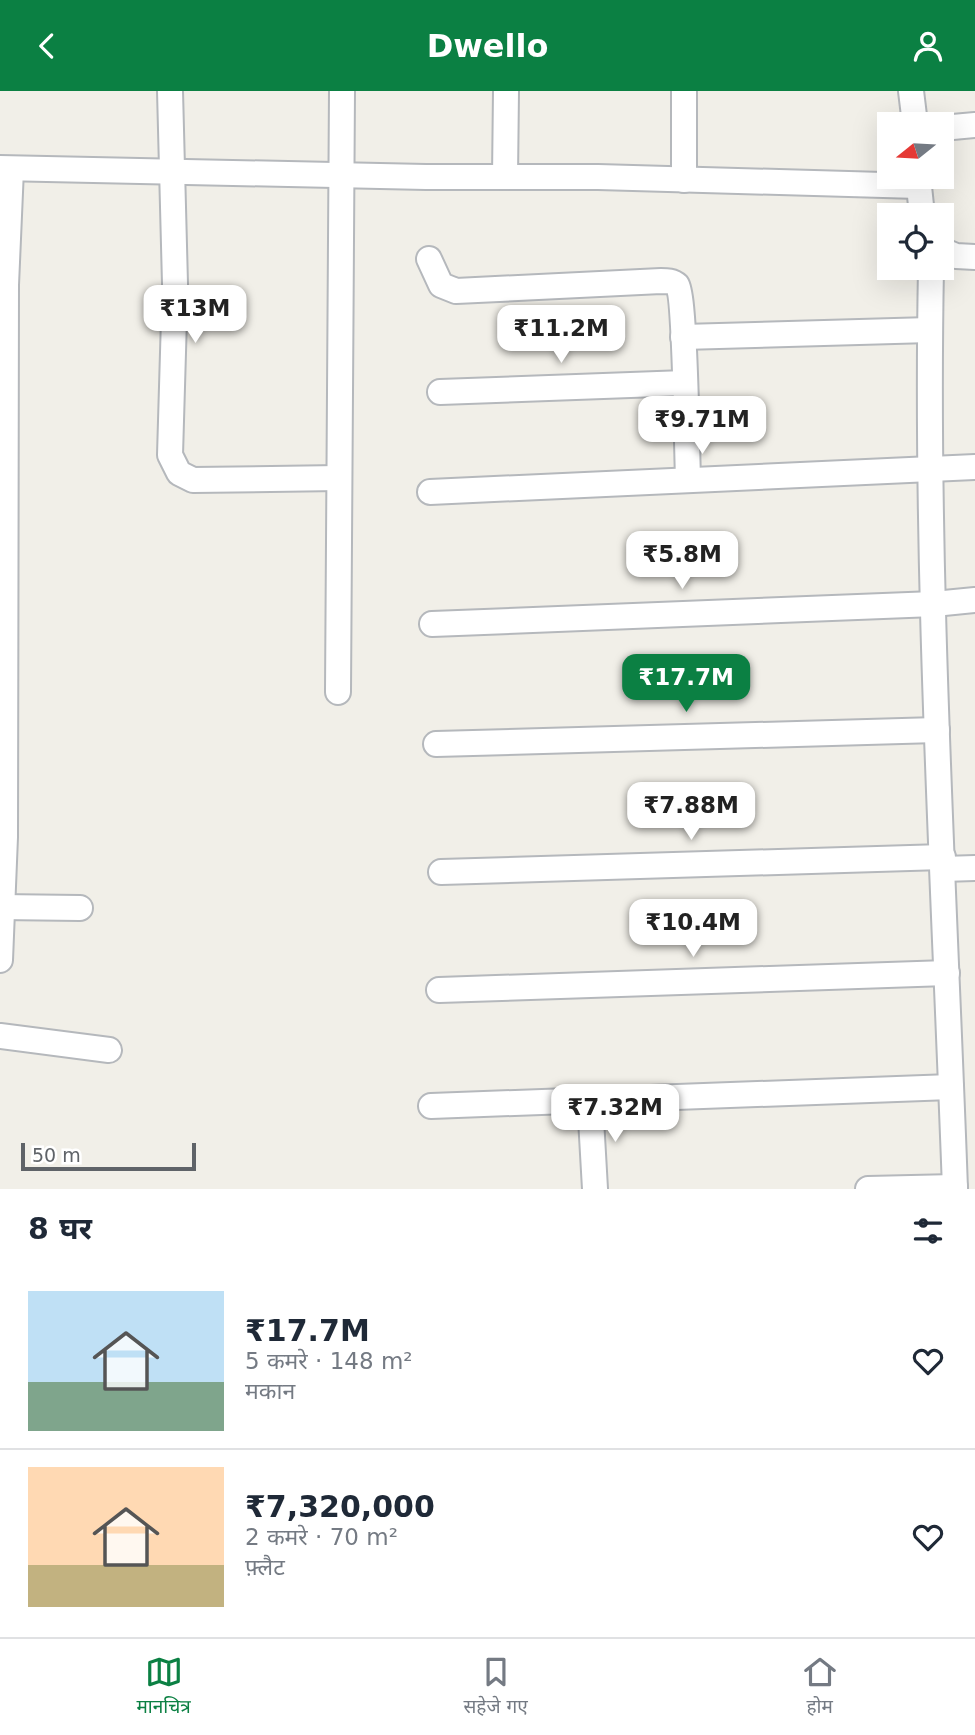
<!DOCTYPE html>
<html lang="hi">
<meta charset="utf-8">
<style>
:root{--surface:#fff;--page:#f6f6f7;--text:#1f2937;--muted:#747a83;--line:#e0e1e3;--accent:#0b8043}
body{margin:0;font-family:"DejaVu Sans","Noto Sans Devanagari",sans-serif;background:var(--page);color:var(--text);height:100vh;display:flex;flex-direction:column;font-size:26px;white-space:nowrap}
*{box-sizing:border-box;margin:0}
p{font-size:23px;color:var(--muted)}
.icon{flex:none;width:38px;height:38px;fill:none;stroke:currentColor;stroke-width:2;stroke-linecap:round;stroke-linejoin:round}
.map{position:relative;height:1098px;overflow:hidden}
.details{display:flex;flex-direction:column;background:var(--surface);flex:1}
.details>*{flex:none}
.needle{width:46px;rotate:252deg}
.buttons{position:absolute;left:877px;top:21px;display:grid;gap:14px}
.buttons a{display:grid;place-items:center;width:77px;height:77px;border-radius:0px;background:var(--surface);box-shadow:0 7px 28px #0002;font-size:35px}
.scale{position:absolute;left:21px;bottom:18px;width:175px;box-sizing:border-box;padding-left:7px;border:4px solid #5f6368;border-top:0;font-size:19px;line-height:24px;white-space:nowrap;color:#5f6368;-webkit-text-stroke:5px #fff;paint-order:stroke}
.price{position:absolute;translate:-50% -60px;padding:0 16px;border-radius:14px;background:#fff;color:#222;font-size:23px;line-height:46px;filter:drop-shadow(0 2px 4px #0008)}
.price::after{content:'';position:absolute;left:50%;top:42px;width:21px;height:16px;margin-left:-10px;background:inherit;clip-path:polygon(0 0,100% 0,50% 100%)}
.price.on{background:var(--accent);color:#fff}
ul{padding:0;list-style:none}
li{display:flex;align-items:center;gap:21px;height:175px;padding:0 28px}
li+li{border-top:2px solid var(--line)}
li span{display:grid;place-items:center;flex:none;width:196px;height:140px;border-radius:0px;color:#555}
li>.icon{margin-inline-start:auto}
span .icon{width:84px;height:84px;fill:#fffc;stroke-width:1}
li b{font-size:30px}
h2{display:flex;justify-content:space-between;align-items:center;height:84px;padding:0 28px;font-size:30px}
header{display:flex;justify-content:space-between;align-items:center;height:91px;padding:0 28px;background:var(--accent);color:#fff;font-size:32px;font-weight:600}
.dock{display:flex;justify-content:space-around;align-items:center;height:98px;border-top:2px solid var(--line);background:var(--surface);font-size:19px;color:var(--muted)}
.dock a{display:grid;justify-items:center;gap:4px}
.dock .on{color:var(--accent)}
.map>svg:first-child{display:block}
</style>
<header><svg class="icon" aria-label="back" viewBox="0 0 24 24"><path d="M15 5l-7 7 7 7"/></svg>Dwello<svg class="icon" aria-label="person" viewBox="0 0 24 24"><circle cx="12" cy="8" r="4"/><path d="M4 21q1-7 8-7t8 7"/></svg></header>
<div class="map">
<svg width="975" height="1098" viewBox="0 0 975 1098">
<rect width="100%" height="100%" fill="#f1efe8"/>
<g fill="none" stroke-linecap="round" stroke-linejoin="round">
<defs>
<g id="street">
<polyline points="170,0 175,193 170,364 179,382 193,389 339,387"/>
<polyline points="911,0 915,33"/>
<polyline points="942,37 975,34"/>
<polyline points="0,77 426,86 598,86 918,95"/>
<polyline points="505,86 506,0"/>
<polyline points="918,86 922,124"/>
<polyline points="684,89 684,0"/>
<polyline points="942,159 956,165 975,166"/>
<path d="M429,168l12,26 15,6 205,-10c6,0 12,0 16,4 8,11 10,169 11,194"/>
<path d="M931,177c-6,307 13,614 24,921"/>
<polyline points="0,194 6,194 11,78"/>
<polyline points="683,246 930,239"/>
<polyline points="440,301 685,292"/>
<polyline points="430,401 975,376"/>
<polyline points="432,533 934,513 975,509"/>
<polyline points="338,601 342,0"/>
<polyline points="436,653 937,639"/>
<polyline points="943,778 975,777"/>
<polyline points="441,781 943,766"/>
<polyline points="0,816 80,817"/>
<polyline points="0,869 5,746 6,194"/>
<polyline points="439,899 947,882"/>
<polyline points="0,945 109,959"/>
<polyline points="590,1010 595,1098"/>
<polyline points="431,1015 951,996"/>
<polyline points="868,1098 955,1096"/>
</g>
</defs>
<!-- street casing -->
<use href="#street" stroke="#b5b8bc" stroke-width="28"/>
<!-- street -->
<use href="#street" stroke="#fff" stroke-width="24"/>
</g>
</svg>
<div class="buttons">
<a><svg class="needle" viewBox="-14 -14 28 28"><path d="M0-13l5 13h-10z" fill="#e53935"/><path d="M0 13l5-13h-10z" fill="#747a83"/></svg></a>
<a><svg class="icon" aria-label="locate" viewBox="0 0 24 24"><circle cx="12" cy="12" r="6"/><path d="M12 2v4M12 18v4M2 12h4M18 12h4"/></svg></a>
</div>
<div class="scale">50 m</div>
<b class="price" style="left:195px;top:254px">₹13M</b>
<b class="price" style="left:561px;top:274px">₹11.2M</b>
<b class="price" style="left:702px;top:365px">₹9.71M</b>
<b class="price" style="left:682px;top:500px">₹5.8M</b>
<b class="price on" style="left:686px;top:623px">₹17.7M</b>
<b class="price" style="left:691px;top:751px">₹7.88M</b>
<b class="price" style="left:693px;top:868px">₹10.4M</b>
<b class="price" style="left:615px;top:1053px">₹7.32M</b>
</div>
<section class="details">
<h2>8 घर<svg class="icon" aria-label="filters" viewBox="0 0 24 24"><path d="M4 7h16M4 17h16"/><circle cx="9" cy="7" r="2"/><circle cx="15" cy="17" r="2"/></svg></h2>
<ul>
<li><span style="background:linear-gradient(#bfe0f5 65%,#7fa58c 0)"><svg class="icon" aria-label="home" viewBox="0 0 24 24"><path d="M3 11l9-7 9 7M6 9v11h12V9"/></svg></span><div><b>₹17.7M</b><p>5 कमरे · 148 m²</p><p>मकान</p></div><svg class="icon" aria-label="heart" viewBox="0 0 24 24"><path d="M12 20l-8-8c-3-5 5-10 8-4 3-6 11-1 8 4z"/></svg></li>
<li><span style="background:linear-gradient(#ffd9b3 70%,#c2b280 0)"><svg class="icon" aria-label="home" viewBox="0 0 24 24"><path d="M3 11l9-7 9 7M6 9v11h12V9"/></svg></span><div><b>₹7,320,000</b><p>2 कमरे · 70 m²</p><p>फ़्लैट</p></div><svg class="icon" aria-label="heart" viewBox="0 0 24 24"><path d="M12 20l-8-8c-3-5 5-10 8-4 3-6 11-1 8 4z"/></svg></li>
</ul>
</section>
<nav class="dock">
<a class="on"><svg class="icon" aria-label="map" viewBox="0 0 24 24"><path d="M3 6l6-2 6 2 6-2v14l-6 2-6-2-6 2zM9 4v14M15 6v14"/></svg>मानचित्र</a>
<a><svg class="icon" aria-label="saved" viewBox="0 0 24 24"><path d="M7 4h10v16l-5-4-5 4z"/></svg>सहेजे गए</a>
<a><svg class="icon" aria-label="home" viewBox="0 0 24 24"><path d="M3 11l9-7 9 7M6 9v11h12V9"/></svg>होम</a>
</nav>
